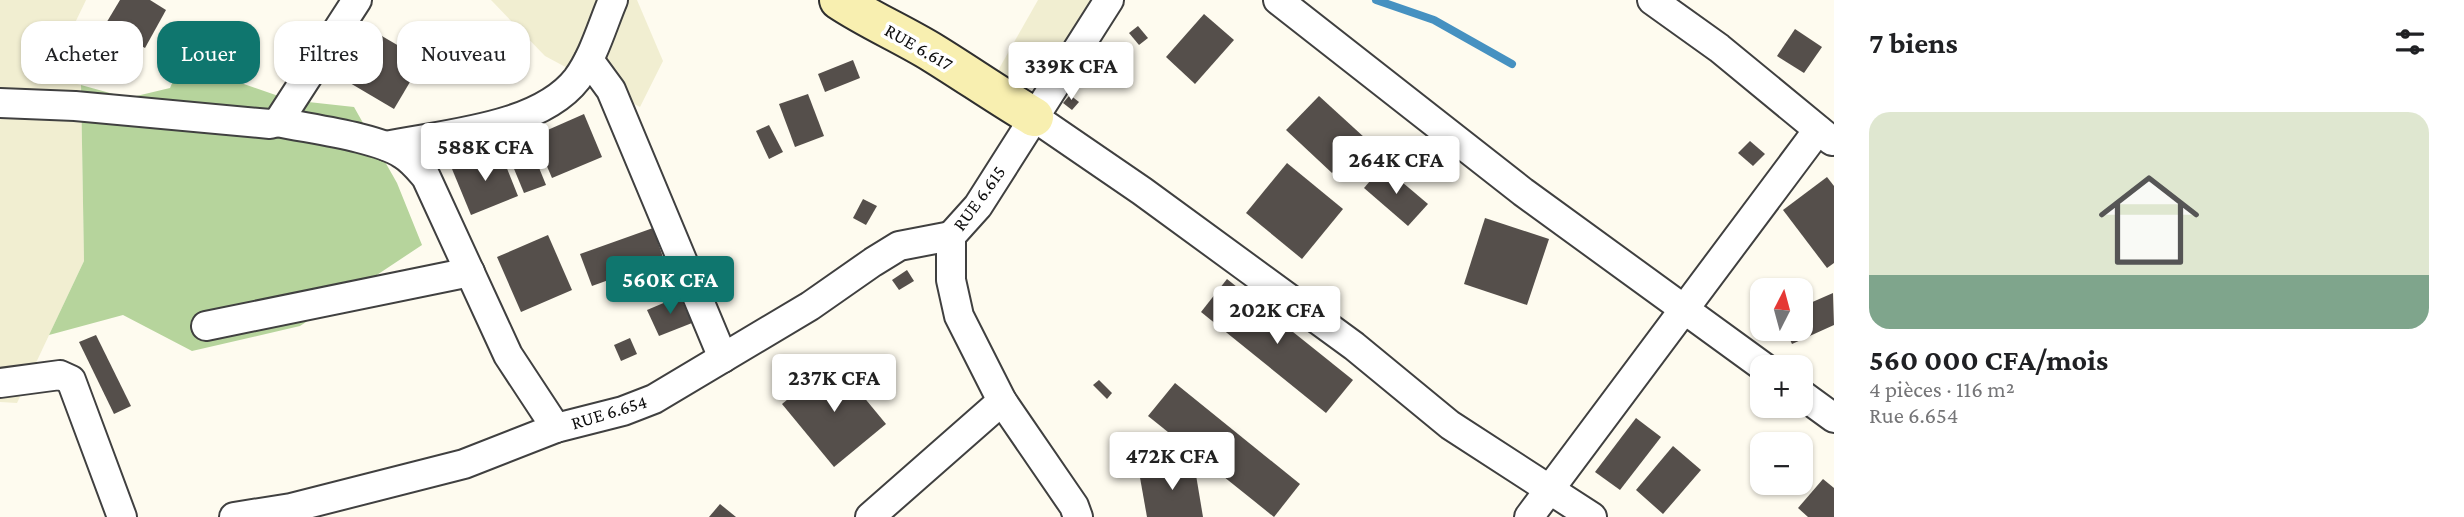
<!DOCTYPE html>
<html lang="fr">
<meta charset="utf-8">
<style>
:root{--surface:#fff;--page:#f2f2f2;--text:#202124;--muted:#757577;--line:#e0e0e0;--accent:#0f766e}
body{margin:0;font-family:"Crimson Pro",serif;background:var(--page);color:var(--text);height:100vh;display:flex;flex-direction:column;font-size:26px;white-space:nowrap}
*{box-sizing:border-box;margin:0}
p{font-size:23px;color:var(--muted)}
.icon{flex:none;width:38px;height:38px;fill:none;stroke:currentColor;stroke-width:2;stroke-linecap:round;stroke-linejoin:round}
.map{position:relative;flex:1;overflow:hidden}
.sheet{display:flex;flex-direction:column;background:var(--surface);width:630px}
.sheet>*{flex:none}
.hud{position:absolute;left:21px;top:21px;width:665px;height:63px;display:flex;gap:14px}
.needle{width:46px;rotate:6deg}
.buttons{position:absolute;left:1750px;top:278px;display:grid;gap:14px}
.buttons a{display:grid;place-items:center;width:63px;height:63px;border-radius:14px;background:var(--surface);box-shadow:0 2px 5px #0004;font-size:35px}
.price{position:absolute;translate:-50% -60px;padding:0 16px;border-radius:7px;background:#fff;color:#222;font-size:23px;line-height:46px;filter:drop-shadow(0 2px 4px #0008)}
.price::after{content:'';position:absolute;left:50%;top:42px;width:21px;height:16px;margin-left:-10px;background:inherit;clip-path:polygon(0 0,100% 0,50% 100%)}
.price.current{background:var(--accent);color:#fff}
ul{padding:0;list-style:none}
li{display:grid;align-content:center;gap:14px;height:371px;padding:0 35px}
li+li{border-top:2px solid var(--line)}
li span{display:grid;place-items:center;height:217px;border-radius:21px;color:#555}
li>.icon{margin-inline-start:auto}
span .icon{width:126px;height:126px;fill:#fffc;stroke-width:1}
li b{font-size:30px}
h2{display:flex;justify-content:space-between;align-items:center;height:84px;padding:0 35px;font-size:30px}
.tag{padding:0 24px;border-radius:21px;background:var(--surface);box-shadow:0 2px 5px #0004;font-size:24px;line-height:63px}
.tag.current{background:var(--accent);color:#fff}
main{display:flex;flex:1;min-height:0}
.map>svg:first-child{display:block}
</style>
<main>
<div class="map">
<svg width="1834" height="517" viewBox="0 0 1834 517">
<rect width="100%" height="100%" fill="#fefbef"/>
<!-- farmland -->
<g fill="#f1eed1">
<polygon points="0,0 86,0 49,77 81,85 84,261 17,403 0,402"/>
<polygon points="491,0 637,0 663,61 640,107 545,56"/>
<polygon points="1038,0 1099,0 1021,92 995,80 1000,67"/>
</g>
<!-- forest -->
<polygon fill="#b6d49c" points="181,62 290,100 354,107 397,183 422,245 300,326 192,351 123,315 49,335 84,261 81,85 128,98 170,88"/>
<g fill="none" stroke-linecap="round" stroke-linejoin="round">
<!-- stream -->
<polyline stroke="#4691c1" stroke-width="8" points="1376,0 1434,20 1512,64"/>
</g>
<!-- building -->
<g fill="#554f4b">
<polygon points="120,0 150,0 166,10 145,48 105,25"/>
<polygon points="1204,14 1234,40 1195,84 1166,57"/>
<polygon points="363,25 423,60 394,109 333,73"/>
<polygon points="1138,26 1148,38 1139,45 1129,33"/>
<polygon points="1795,29 1822,47 1804,73 1777,56"/>
<polygon points="90,32 137,60 122,84 76,56"/>
<polygon points="853,60 860,78 825,92 818,74"/>
<polygon points="808,94 824,136 795,147 779,104"/>
<polygon points="1070,95 1079,102 1072,110 1063,103"/>
<polygon points="1319,96 1365,138 1332,173 1286,130"/>
<polygon points="584,114 602,157 552,178 534,136"/>
<polygon points="769,125 783,152 769,159 756,131"/>
<polygon points="527,138 546,185 524,193 505,147"/>
<polygon points="1750,141 1765,154 1753,166 1738,153"/>
<polygon points="500,151 518,196 471,215 452,169"/>
<polygon points="1287,163 1343,209 1302,259 1246,213"/>
<polygon points="1383,166 1428,204 1408,226 1364,188"/>
<polygon points="1827,177 1834,186 1834,263 1827,268 1783,210"/>
<polygon points="863,199 877,206 866,225 853,218"/>
<polygon points="1485,218 1549,239 1527,305 1464,284"/>
<polygon points="653,228 664,260 592,286 580,254"/>
<polygon points="548,235 572,290 521,312 497,257"/>
<polygon points="907,270 914,281 899,290 892,280"/>
<polygon points="1227,279 1353,380 1326,413 1201,312"/>
<polygon points="1833,293 1834,325 1792,344 1785,329 1801,329 1801,307"/>
<polygon points="680,296 692,323 659,336 647,310"/>
<polygon points="96,335 131,406 114,414 79,342"/>
<polygon points="630,338 637,354 621,361 614,345"/>
<polygon points="834,361 886,424 834,467 782,404"/>
<polygon points="1099,380 1112,393 1107,399 1093,385"/>
<polygon points="1175,383 1300,484 1274,517 1148,416"/>
<polygon points="1636,418 1661,437 1620,490 1595,472"/>
<polygon points="1673,446 1701,470 1663,514 1636,490"/>
<polygon points="1194,463 1203,517 1147,517 1139,472"/>
<polygon points="1823,479 1834,488 1834,517 1808,517 1798,508"/>
<polygon points="720,504 736,517 709,517"/>
</g>
<g fill="none" stroke-linecap="round" stroke-linejoin="round">
<defs>
<g id="street">
<polyline points="1278,0 1523,192 1765,368"/>
<polyline points="1652,0 1719,48 1832,141"/>
<polyline points="589,60 611,90 723,358"/>
<polyline points="0,103 75,106 270,124 278,122 357,0"/>
<polyline points="1034,117 1142,191 1354,346 1450,425 1592,517"/>
<path d="M278,122c32,7 98,15 124,32 10,6 17,15 24,23l82,178 48,73"/>
<path d="M386,146c58,-12 153,-18 191,-67 17,-23 25,-53 36,-79"/>
<polyline points="206,326 470,272"/>
<polyline points="0,383 60,375 71,380 122,517"/>
<polyline points="1801,394 1834,418"/>
<polyline points="234,517 291,508 464,464 556,428 623,411 654,399 810,306 873,262 899,246 951,236"/>
<polyline points="870,517 1002,401"/>
<polyline points="1078,517 1074,506 1002,401 959,316 951,280 951,236 978,206 1109,0"/>
<polyline points="1529,517 1818,130"/>
</g>
<path id="secondary" d="M839,0c30,20 63,34 94,53 34,21 67,44 101,64"/>
</defs>
<!-- street casing -->
<use href="#street" stroke="#404040" stroke-width="32"/>
<!-- secondary casing -->
<use href="#secondary" stroke="#2f2f2f" stroke-width="42"/>
<!-- street -->
<use href="#street" stroke="#fff" stroke-width="28"/>
<!-- secondary -->
<use href="#secondary" stroke="#f8efb0" stroke-width="38"/>
</g>
<g text-anchor="middle" dominant-baseline="central" stroke-width="7" stroke-linejoin="round" paint-order="stroke">
<!-- street labels -->
<g font-size="19" fill="#0d0d0d" stroke="#fff">
<text transform="translate(919 47) rotate(30)">RUE 6.617</text>
<text transform="translate(979 198) rotate(-54)">RUE 6.615</text>
<text transform="translate(609 412) rotate(-17)">RUE 6.654</text>
</g>
</g>
</svg>
<div class="buttons">
<a><svg class="needle" viewBox="-14 -14 28 28"><path d="M0-13l5 13h-10z" fill="#e53935"/><path d="M0 13l5-13h-10z" fill="#757577"/></svg></a>
<a>+</a>
<a>−</a>
</div>
<b class="price" style="left:1071px;top:102px">339K CFA</b>
<b class="price" style="left:485px;top:183px">588K CFA</b>
<b class="price" style="left:1396px;top:196px">264K CFA</b>
<b class="price current" style="left:670px;top:316px">560K CFA</b>
<b class="price" style="left:1277px;top:346px">202K CFA</b>
<b class="price" style="left:834px;top:414px">237K CFA</b>
<b class="price" style="left:1172px;top:492px">472K CFA</b>
<div class="hud">
<a class="tag">Acheter</a>
<a class="tag current">Louer</a>
<a class="tag">Filtres</a>
<a class="tag">Nouveau</a>
</div>
</div>
<section class="sheet">
<h2>7 biens<svg class="icon" aria-label="filters" viewBox="0 0 24 24"><path d="M4 7h16M4 17h16"/><circle cx="9" cy="7" r="2"/><circle cx="15" cy="17" r="2"/></svg></h2>
<ul>
<li><span style="background:linear-gradient(#dfe7d0 75%,#7fa58c 0)"><svg class="icon" aria-label="home" viewBox="0 0 24 24"><path d="M3 11l9-7 9 7M6 9v11h12V9"/></svg></span><div><b>560 000 CFA/mois</b><p>4 pièces · 116 m²</p><p>Rue 6.654</p></div></li>
</ul>
</section>
</main>
